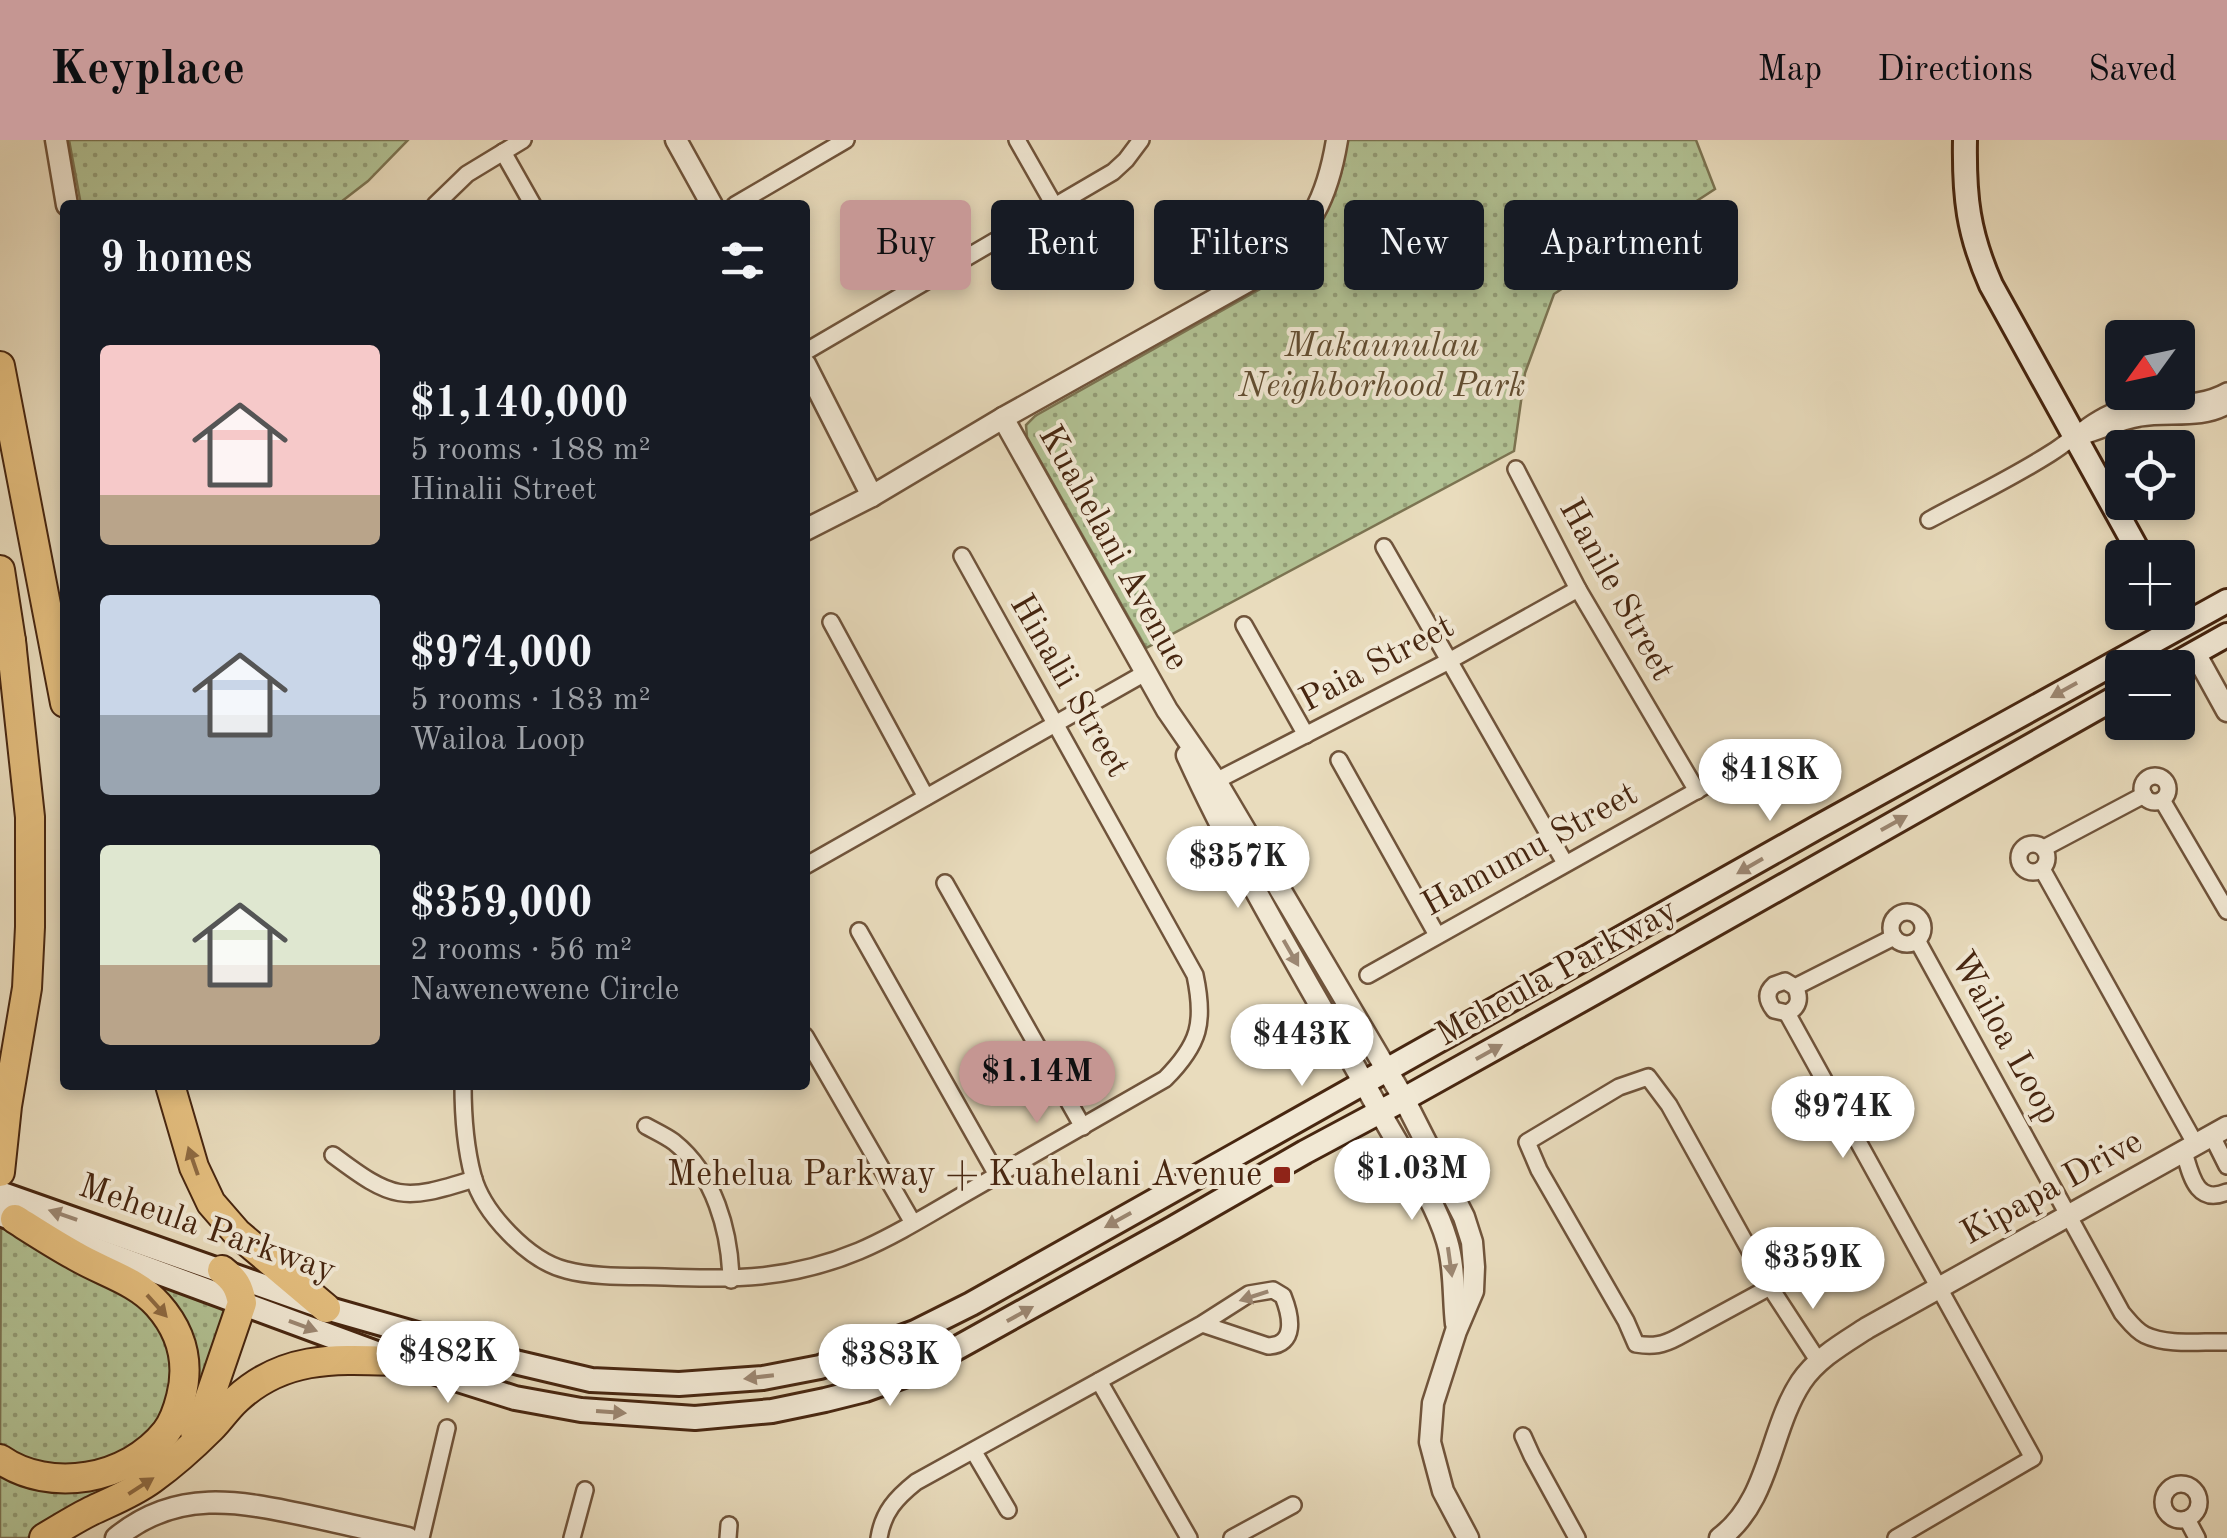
<!DOCTYPE html>
<meta charset="utf-8">
<style>
:root{--surface:#171b24;--page:#242831;--text:#f1f3f6;--muted:#9ea1a6;--accent:#c59692}
body{margin:0;font-family:"Old Standard TT",serif;background:var(--page);color:var(--text);height:100vh;display:flex;flex-direction:column;font-size:38px;white-space:nowrap}
*{box-sizing:border-box;margin:0}
p{font-size:32px;color:var(--muted)}
.icon{flex:none;width:55px;height:55px;fill:none;stroke:currentColor;stroke-width:2;stroke-linecap:round;stroke-linejoin:round}
.map{position:relative;flex:1;overflow:hidden}
.details{position:absolute;left:60px;top:60px;width:750px;height:890px;display:flex;flex-direction:column;background:var(--surface);border-radius:10px;box-shadow:0 5px 15px #0003}
.details>*{flex:none}
.hud{position:absolute;left:840px;top:60px;width:950px;height:90px;display:flex;gap:20px}
.needle{width:65px;rotate:237deg}
.tools{position:absolute;left:2105px;top:180px;display:grid;gap:20px}
.tools a{display:grid;place-items:center;width:90px;height:90px;border-radius:10px;background:var(--surface);box-shadow:0 5px 15px #0003;font-size:50px}
.price{position:absolute;translate:-50% -85px;padding:0 22px;border-radius:35px;background:#fff;color:#222;font-size:32px;line-height:65px;filter:drop-shadow(0 2px 5px #0008)}
.price::after{content:'';position:absolute;left:50%;top:60px;width:30px;height:22px;margin-left:-15px;background:inherit;clip-path:polygon(0 0,100% 0,50% 100%)}
.price.on{background:var(--accent);color:#111}
ul{padding:0;list-style:none}
li{display:flex;align-items:center;gap:30px;height:250px;padding:0 40px}
li span{display:grid;place-items:center;flex:none;width:280px;height:200px;border-radius:10px;color:#555}
li>.icon{margin-inline-start:auto}
span .icon{width:120px;height:120px;fill:#fffc;stroke-width:1}
li b{font-size:42px}
h2{display:flex;justify-content:space-between;align-items:center;height:120px;padding:0 40px;font-size:42px}
.tag{padding:0 35px;border-radius:10px;background:var(--surface);box-shadow:0 5px 15px #0003;font-size:35px;line-height:90px}
.tag.on{background:var(--accent);color:#111}
header{display:flex;align-items:center;gap:60px;box-sizing:border-box;height:140px;padding:0 50px;background:var(--accent);color:#111}
header strong{font-size:48px}
nav{display:flex;gap:55px;margin-inline-start:auto;font-size:35px}
.map>svg:first-child{display:block}
</style>
<header>
<strong>Keyplace</strong>
<nav><a>Map</a><a>Directions</a><a>Saved</a></nav>
</header>
<div class="map">
<svg width="2227" height="1398" viewBox="0 0 2227 1398">
<defs>
<pattern id="green-dots" width="8" height="8" patternUnits="userSpaceOnUse" patternTransform="scale(2.5)"><rect width="8" height="8" fill="#b2c294"/><path d="M2 2h.1M6 6h.1" fill="none" stroke="#939d77" stroke-width="1.8" stroke-linecap="round"/></pattern>
</defs>
<rect width="100%" height="100%" fill="#e9dcbd"/>
<filter id="stains"><feTurbulence type="fractalNoise" baseFrequency=".002" numOctaves="4"/><feColorMatrix values="0 0 0 0 .2 0 0 0 0 .09 0 0 0 0 .02 0 0 0 .5 -.17"/></filter>
<radialGradient id="worn" r=".72"><stop offset=".6" stop-color="#630" stop-opacity="0"/><stop offset="1" stop-color="#630" stop-opacity=".3"/></radialGradient>
<!-- green -->
<g fill="url(#green-dots)" stroke="#7c7452" stroke-width="2.5">
<polygon points="69,0 408,0 368,41 337,65 81,65"/>
<path d="M1347,0h349l19,49 -161,105 -29,79 -11,78 -368,197 -119,-211 -1,-12 9,-9 227,-128c46,-36 80,-89 85,-148z"/>
<polygon points="1,1087 124,1143 170,1202 172,1237 165,1266 156,1283 135,1305 104,1323 43,1327 9,1311 0,1303"/>
<path d="M168,1145l59,21 -37,107 -21,34 -28,24 -78,44 -36,23h-27v-69c28,19 63,25 97,16 58,-15 112,-78 93,-140 -6,-20 -18,-37 -32,-52z"/>
</g>
<g fill="none" stroke-linecap="round" stroke-linejoin="round">
<defs>
<g id="minor">
<polyline points="1017,0 1054,65"/>
<polyline points="503,12 533,65"/>
<polyline points="435,65 467,34 523,0"/>
<polyline points="735,65 846,0"/>
<polyline points="805,212 1113,32 1126,20 1141,0"/>
<path d="M2079,297c21,-5 40,-16 61,-19 29,-5 61,3 87,-12"/>
<polyline points="1516,329 1578,449 1697,651"/>
<path d="M1929,380c41,-22 83,-42 122,-67 21,-13 40,-33 64,-42 36,-15 77,0 112,-20"/>
<polyline points="1384,407 1565,723"/>
<polyline points="831,482 926,657"/>
<polyline points="1244,485 1306,595"/>
<polyline points="1339,620 1437,795"/>
<circle cx="2155" cy="649" r="13"/>
<polyline points="1210,644 1449,521 1578,449"/>
<polyline points="2162,660 2227,771"/>
<circle cx="2033" cy="718" r="14"/>
<polyline points="2044,708 2144,655"/>
<polyline points="805,726 1145,533"/>
<polyline points="2042,729 2196,1005"/>
<polyline points="945,743 1083,987"/>
<circle cx="1907" cy="788" r="16"/>
<polyline points="859,791 997,1035"/>
<path d="M1917,800l205,373c7,8 13,17 23,22 23,11 57,6 82,7"/>
<polyline points="1368,835 1721,637"/>
<path d="M1795,847c6,11 4,21 -8,26l-13,-3c-7,-9 -9,-17 0,-25l11,-4 10,6 99,-50"/>
<polyline points="1787,873 2033,1318 1896,1398"/>
<polyline points="805,896 913,1083"/>
<path d="M1648,937l21,28 101,182 -92,50c-15,8 -25,10 -42,7l-10,-23 -87,-151 -12,-28 92,-55z"/>
<path d="M463,945c0,30 2,61 10,91 10,37 56,85 93,94 29,8 69,6 99,7 72,3 127,2 194,-26 40,-17 77,-41 114,-62 64,-37 128,-74 192,-110 35,-35 40,-57 30,-104l-233,-419"/>
<path d="M646,986c9,5 20,10 28,16 40,32 56,89 57,138"/>
<polyline points="2212,996 2227,1026"/>
<path d="M2184,1012c7,23 12,53 43,40"/>
<path d="M333,1015c60,45 69,47 141,24"/>
<polyline points="1770,1147 1819,1222"/>
<polyline points="1099,1241 1189,1398"/>
<polyline points="1523,1296 1532,1316 1577,1398"/>
<polyline points="974,1312 1008,1370"/>
<circle cx="2181" cy="1362" r="18"/>
<polyline points="2187,1379 2197,1398"/>
<polyline points="421,1398 447,1288"/>
<polyline points="572,1398 585,1350"/>
<polyline points="728,1398 729,1385"/>
<path d="M879,1398c4,-26 17,-40 37,-56l286,-158 47,-30 24,-4 10,6c8,20 14,49 -15,50l-66,-22"/>
<polyline points="1232,1398 1293,1365"/>
</g>
<g id="tertiary">
<polyline points="56,0 67,65"/>
<polyline points="676,0 712,65"/>
<polyline points="805,224 872,356"/>
<polyline points="1003,278 1167,570 1216,641 1404,959 1464,1077 1472,1102 1474,1127 1473,1151 1456,1191 1433,1263 1430,1302 1443,1351 1468,1398"/>
<path d="M805,390l67,-34 131,-78 263,-147c44,-43 61,-70 71,-131"/>
<polyline points="2195,513 2227,571"/>
<path d="M1187,615c56,123 128,238 193,357 21,39 55,87 67,129 8,27 6,56 9,83"/>
<path d="M116,1398c60,-50 123,-37 193,-22 33,7 66,15 99,22"/>
<path d="M1720,1398c50,-37 49,-107 81,-156 16,-24 43,-39 66,-54l360,-201"/>
</g>
<g id="secondary">
<path d="M1965,0c-1,57 3,93 26,145l151,273"/>
<polyline points="2168,528 2227,495"/>
<polyline points="0,1053 326,1168 519,1223 591,1240 679,1244 763,1238 820,1227 915,1192 971,1164 1818,687 2227,461"/>
<polyline points="0,1074 398,1221 515,1258 581,1270 695,1278 772,1271 825,1260 865,1250 912,1233 1173,1088 1305,1012 1404,959 1594,853 2122,554"/>
</g>
<g id="motorway">
<polyline points="0,226 65,563"/>
<polyline points="0,430 11,501 12,520"/>
<polyline points="170,945 194,1027 211,1063 237,1093 326,1168"/>
<polyline points="0,1032 7,966 27,848 30,787 30,677 11,501"/>
<path d="M195,1292l10,-21 37,-108c-3,-16 -7,-23 -20,-33"/>
<path d="M0,1319c50,35 128,21 166,-27 7,-9 12,-23 15,-35 9,-35 1,-65 -23,-92 -22,-25 -56,-33 -84,-50 -20,-11 -40,-24 -59,-36"/>
<path d="M44,1398c15,-9 31,-19 47,-27 21,-10 42,-18 61,-32 21,-15 41,-33 59,-51 9,-9 16,-20 26,-29 48,-44 100,-40 161,-38"/>
</g>
</defs>
<!-- minor casing -->
<use href="#minor" stroke="#70543b" stroke-width="20"/>
<!-- tertiary casing -->
<use href="#tertiary" stroke="#70543b" stroke-width="25"/>
<!-- secondary casing -->
<use href="#secondary" stroke="#472610" stroke-width="28"/>
<!-- motorway casing -->
<use href="#motorway" stroke="#472610" stroke-width="32"/>
<!-- minor -->
<use href="#minor" stroke="#f1e8d4" stroke-width="15"/>
<!-- tertiary -->
<use href="#tertiary" stroke="#f1e8d4" stroke-width="20"/>
<!-- secondary -->
<use href="#secondary" stroke="#f1e8d4" stroke-width="22"/>
<!-- motorway -->
<use href="#motorway" stroke="#e4be7e" stroke-width="28"/>
</g>
<!-- one-way arrows -->
<defs><path id="oneway-solid" d="M-6-.8H1V-3.2L6.5 0L1 3.2V.8H-6Z" transform="scale(2.5)"/></defs>
<g fill="#9c8772">
<use href="#oneway-solid" transform="translate(2064 550) rotate(151)"/>
<use href="#oneway-solid" transform="translate(1894 683) rotate(-29)"/>
<use href="#oneway-solid" transform="translate(1750 726) rotate(150)"/>
<use href="#oneway-solid" transform="translate(1291 813) rotate(60)"/>
<use href="#oneway-solid" transform="translate(1489 912) rotate(-29)"/>
<use href="#oneway-solid" transform="translate(63 1075) rotate(-161)"/>
<use href="#oneway-solid" transform="translate(1118 1080) rotate(151)"/>
<use href="#oneway-solid" transform="translate(1450 1122) rotate(82)"/>
<use href="#oneway-solid" transform="translate(1254 1156) rotate(162)"/>
<use href="#oneway-solid" transform="translate(1020 1174) rotate(-29)"/>
<use href="#oneway-solid" transform="translate(303 1186) rotate(20)"/>
<use href="#oneway-solid" transform="translate(759 1237) rotate(173)"/>
<use href="#oneway-solid" transform="translate(611 1272) rotate(4)"/>
</g>
<g fill="#8e6a42">
<use href="#oneway-solid" transform="translate(193 1021) rotate(-109)"/>
<use href="#oneway-solid" transform="translate(157 1166) rotate(48)"/>
<use href="#oneway-solid" transform="translate(141 1346) rotate(-33)"/>
</g>
<!-- markers -->
<rect fill="#8f2418" stroke="#f1e8d4" stroke-width="4" x="1272" y="1025" width="20" height="20" rx="5"/>
<g text-anchor="middle" dominant-baseline="central" stroke-width="8" stroke-linejoin="round" paint-order="stroke">
<!-- park labels -->
<g font-size="35" font-style="italic" fill="#624d31" stroke="#f1e8d4">
<text x="1382" y="206">Makaunulau<tspan x="1382" dy="40">Neighborhood Park</tspan></text>
</g>
<!-- street labels -->
<g font-size="35" fill="#472610" stroke="#f1e8d4">
<text transform="translate(1113 408) rotate(61)">Kuahelani Avenue</text>
<text transform="translate(1616 450) rotate(61)">Hanile Street</text>
<text transform="translate(1377 524) rotate(-28)">Paia Street</text>
<text transform="translate(1069 546) rotate(60)">Hinalii Street</text>
<text transform="translate(1530 710) rotate(-29)">Hamumu Street</text>
<text transform="translate(1557 833) rotate(-29)">Meheula Parkway</text>
<text transform="translate(2005 898) rotate(61)">Wailoa Loop</text>
<text transform="translate(2052 1048) rotate(-29)">Kipapa Drive</text>
<text transform="translate(207 1089) rotate(19)">Meheula Parkway</text>
</g>
<!-- poi labels -->
<g font-size="35" fill="#472610" stroke="#f1e8d4" text-anchor="end">
<text x="1262" y="1035">Mehelua Parkway + Kuahelani Avenue</text>
</g>
</g>
<rect width="100%" height="100%" filter="url(#stains)"/>
<rect width="100%" height="100%" fill="url(#worn)"/>
</svg>
<div class="tools">
<a><svg class="needle" viewBox="-14 -14 28 28"><path d="M0-13l5 13h-10z" fill="#e53935"/><path d="M0 13l5-13h-10z" fill="#9ea1a6"/></svg></a>
<a><svg class="icon" aria-label="locate" viewBox="0 0 24 24"><circle cx="12" cy="12" r="6"/><path d="M12 2v4M12 18v4M2 12h4M18 12h4"/></svg></a>
<a>+</a>
<a>−</a>
</div>
<b class="price" style="left:1770px;top:684px">$418K</b>
<b class="price" style="left:1238px;top:771px">$357K</b>
<b class="price" style="left:1302px;top:949px">$443K</b>
<b class="price on" style="left:1037px;top:986px">$1.14M</b>
<b class="price" style="left:1843px;top:1021px">$974K</b>
<b class="price" style="left:1412px;top:1083px">$1.03M</b>
<b class="price" style="left:1813px;top:1172px">$359K</b>
<b class="price" style="left:448px;top:1266px">$482K</b>
<b class="price" style="left:890px;top:1269px">$383K</b>
<div class="hud">
<a class="tag on">Buy</a>
<a class="tag">Rent</a>
<a class="tag">Filters</a>
<a class="tag">New</a>
<a class="tag">Apartment</a>
</div>
<section class="details">
<h2>9 homes<svg class="icon" aria-label="filters" viewBox="0 0 24 24"><path d="M4 7h16M4 17h16"/><circle cx="9" cy="7" r="2"/><circle cx="15" cy="17" r="2"/></svg></h2>
<ul>
<li><span style="background:linear-gradient(#f6c9c9 75%,#b9a48a 0)"><svg class="icon" aria-label="home" viewBox="0 0 24 24"><path d="M3 11l9-7 9 7M6 9v11h12V9"/></svg></span><div><b>$1,140,000</b><p>5 rooms · 188 m²</p><p>Hinalii Street</p></div></li>
<li><span style="background:linear-gradient(#c9d6e8 60%,#9aa5b1 0)"><svg class="icon" aria-label="home" viewBox="0 0 24 24"><path d="M3 11l9-7 9 7M6 9v11h12V9"/></svg></span><div><b>$974,000</b><p>5 rooms · 183 m²</p><p>Wailoa Loop</p></div></li>
<li><span style="background:linear-gradient(#dfe7d0 60%,#b9a48a 0)"><svg class="icon" aria-label="home" viewBox="0 0 24 24"><path d="M3 11l9-7 9 7M6 9v11h12V9"/></svg></span><div><b>$359,000</b><p>2 rooms · 56 m²</p><p>Nawenewene Circle</p></div></li>
</ul>
</section>
</div>
